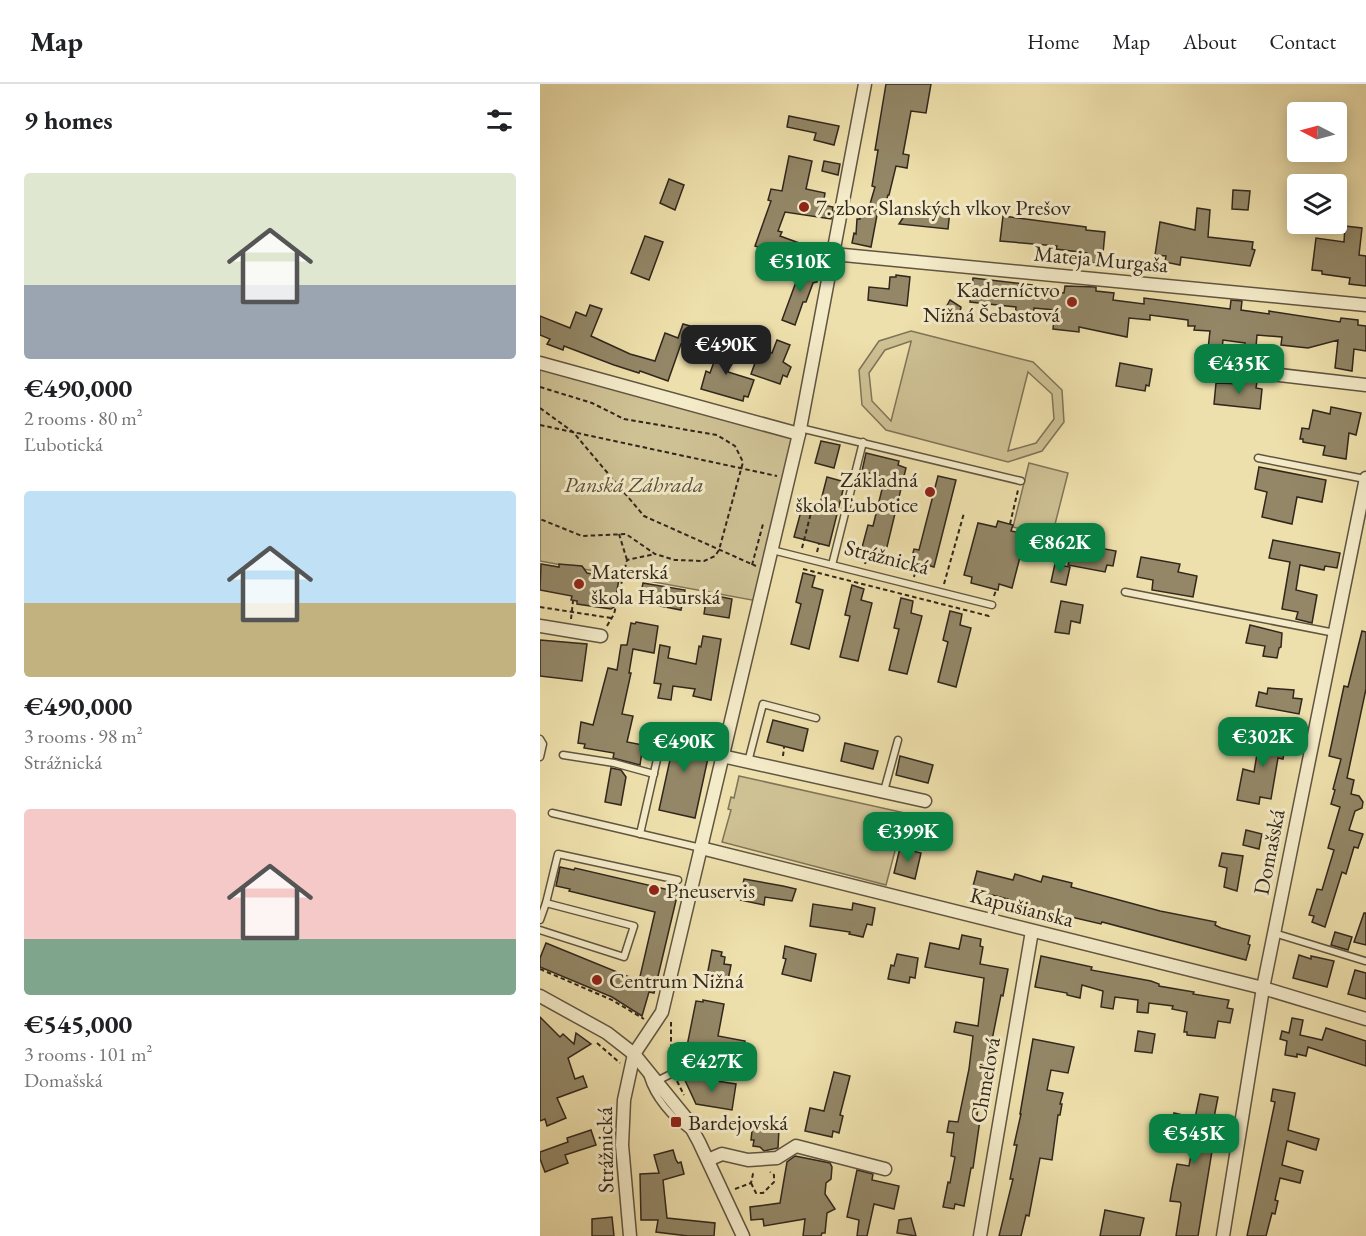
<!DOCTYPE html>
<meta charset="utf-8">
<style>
:root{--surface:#fff;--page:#f6f6f6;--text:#202124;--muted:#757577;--line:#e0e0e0;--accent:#0b8043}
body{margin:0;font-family:"EB Garamond",serif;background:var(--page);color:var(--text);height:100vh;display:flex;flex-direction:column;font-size:22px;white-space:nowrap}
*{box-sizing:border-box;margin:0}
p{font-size:20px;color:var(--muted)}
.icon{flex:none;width:33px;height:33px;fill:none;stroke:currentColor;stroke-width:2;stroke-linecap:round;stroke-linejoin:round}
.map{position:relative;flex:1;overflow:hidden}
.side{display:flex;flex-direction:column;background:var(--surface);width:540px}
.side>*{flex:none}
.needle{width:39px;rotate:276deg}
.fabs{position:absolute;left:747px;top:18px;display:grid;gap:12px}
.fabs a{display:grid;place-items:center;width:60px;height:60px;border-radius:6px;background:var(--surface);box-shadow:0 3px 15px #0003;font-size:30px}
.price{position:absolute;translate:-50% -51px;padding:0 14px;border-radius:12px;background:var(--accent);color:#fff;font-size:20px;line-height:39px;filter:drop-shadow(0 2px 3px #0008)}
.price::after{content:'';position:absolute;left:50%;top:36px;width:18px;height:14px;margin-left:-9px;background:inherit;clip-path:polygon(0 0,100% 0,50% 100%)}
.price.selected{background:#222;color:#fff}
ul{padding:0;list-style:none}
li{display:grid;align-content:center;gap:12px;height:318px;padding:0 24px}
li span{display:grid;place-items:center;height:186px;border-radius:6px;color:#555}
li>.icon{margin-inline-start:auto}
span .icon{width:108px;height:108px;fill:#fffc;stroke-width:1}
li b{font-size:26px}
h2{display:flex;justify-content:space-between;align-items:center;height:72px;padding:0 24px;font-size:26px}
header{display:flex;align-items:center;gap:36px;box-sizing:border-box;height:84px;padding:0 30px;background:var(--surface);border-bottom:2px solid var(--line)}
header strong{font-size:28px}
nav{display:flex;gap:33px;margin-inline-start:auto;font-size:21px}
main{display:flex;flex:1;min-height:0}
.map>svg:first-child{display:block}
</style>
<header>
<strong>Map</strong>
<nav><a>Home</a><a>Map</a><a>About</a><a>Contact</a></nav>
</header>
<main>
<section class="side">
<h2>9 homes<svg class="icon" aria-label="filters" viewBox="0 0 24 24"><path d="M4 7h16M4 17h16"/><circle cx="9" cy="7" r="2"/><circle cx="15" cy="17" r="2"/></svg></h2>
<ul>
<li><span style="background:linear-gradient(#dfe7d0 60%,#9aa5b1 0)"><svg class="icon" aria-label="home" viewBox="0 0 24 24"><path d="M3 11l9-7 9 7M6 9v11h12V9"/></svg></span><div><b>€490,000</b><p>2 rooms · 80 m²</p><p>Ľubotická</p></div></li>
<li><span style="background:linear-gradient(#bfe0f5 60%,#c2b280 0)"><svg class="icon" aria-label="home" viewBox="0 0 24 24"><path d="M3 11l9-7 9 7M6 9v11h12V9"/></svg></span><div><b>€490,000</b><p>3 rooms · 98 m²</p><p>Strážnická</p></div></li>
<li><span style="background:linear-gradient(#f6c9c9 70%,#7fa58c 0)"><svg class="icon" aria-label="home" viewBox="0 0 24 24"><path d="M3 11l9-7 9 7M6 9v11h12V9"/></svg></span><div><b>€545,000</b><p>3 rooms · 101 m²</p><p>Domašská</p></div></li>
</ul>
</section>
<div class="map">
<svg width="826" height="1152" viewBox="0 0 826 1152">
<rect width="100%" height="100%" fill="#eee0ac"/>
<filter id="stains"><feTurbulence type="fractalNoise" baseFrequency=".00333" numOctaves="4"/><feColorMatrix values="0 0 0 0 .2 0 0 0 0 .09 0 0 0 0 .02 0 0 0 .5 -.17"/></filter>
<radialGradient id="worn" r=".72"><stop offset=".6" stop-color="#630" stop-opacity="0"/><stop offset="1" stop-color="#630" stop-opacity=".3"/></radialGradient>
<!-- green -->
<g fill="#cec194" stroke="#807458" stroke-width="1.5" fill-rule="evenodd">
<path d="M371,247l122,31 29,28 2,32 -22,29 -34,11 -122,-32 -24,-25 -3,-35 20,-29zM371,257v1l-20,79 -19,-20 -3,-28 16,-23zM488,288l24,22 2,25 -18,24 -28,8z"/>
<polygon points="0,278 259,351 217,517 0,477"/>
<polygon points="489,379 528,389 512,452 473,443"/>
<polygon points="199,692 365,729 346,801 182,758 191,726 188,725 191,713 194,714"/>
</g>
<!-- building -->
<g fill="#938767" stroke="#31271d" stroke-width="1.5">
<polygon points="346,0 391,0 386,29 371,27 363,70 369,71 367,84 356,82 349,111 348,111 344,124 330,120 335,103 332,102 338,66 335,66"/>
<polygon points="249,32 299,42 294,61 274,56 276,49 247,43"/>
<polygon points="249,72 272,77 266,105 285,109 283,121 293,123 291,135 245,128 238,147 242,148 240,152 262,160 256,179 244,174 244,172 215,162 231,117 228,116 231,105 242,107"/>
<polygon points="284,77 300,80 298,91 282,87"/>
<polygon points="129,95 144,101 135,126 120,119"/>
<polygon points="693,106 710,107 708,126 692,125"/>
<polygon points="378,122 410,126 408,145 359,140 370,123 378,124"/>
<polygon points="321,124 338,126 331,163 312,159 314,149 316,150 317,135 320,135"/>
<polygon points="657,124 670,126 668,153 713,158 712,165 715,166 710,182 641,173 640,181 625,178 626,172 615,171 620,138 655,146"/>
<polygon points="463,132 546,143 546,146 565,148 562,180 546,178 547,169 516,165 517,162 460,157"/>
<polygon points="805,142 822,144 819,171 826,172 826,202 809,200 810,194 782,190 782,187 772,186 776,154 804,158"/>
<polygon points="105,152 123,158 109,196 91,189"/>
<polygon points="263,179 278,185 277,198 273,199 266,218 263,218 255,241 242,236"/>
<polygon points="356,191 370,193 367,222 328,216 329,203 349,205 350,193 356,193"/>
<polygon points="433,194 492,201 491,205 524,209 525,202 556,203 556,207 574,209 573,216 604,220 604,214 690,225 691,216 702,217 701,226 729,230 729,227 800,238 801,234 818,236 818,241 826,242 826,267 814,265 812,287 795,284 798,256 768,264 741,261 742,253 717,251 716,263 705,261 705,259 683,256 681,275 667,274 670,247 654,246 655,242 648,242 648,236 610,231 610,236 589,234 587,253 539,243 539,248 513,245 515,226 494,224 493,237 475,235 476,223 430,218"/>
<polygon points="410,216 421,223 418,237 404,227"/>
<polygon points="50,221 62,225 51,252 90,270 115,277 125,249 138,254 143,240 154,243 147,262 141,260 128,297 100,287 99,289 74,281 24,262 23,266 7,260 10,255 0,251 0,232 30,244 36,228 46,232"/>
<polygon points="184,250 193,254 184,278 190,279 188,288 214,296 208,313 204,312 203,317 161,305 166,287 170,289"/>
<polygon points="237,256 250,261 243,278 251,283 247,293 243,291 240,300 211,290 220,265 232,269"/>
<polygon points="580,279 612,285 609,302 606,301 605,307 576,302"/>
<polygon points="704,297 717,298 716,304 722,305 720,325 674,320 676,299 703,300"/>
<polygon points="791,323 821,329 816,351 809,349 806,375 783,371 785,362 763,358 763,355 760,355 762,344 769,345 773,326 790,330"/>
<polygon points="281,357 300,361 294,384 275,379"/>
<polygon points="326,369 359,377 358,381 366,384 345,471 334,468 332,473 320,471 328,441 333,442 345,393 322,387"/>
<polygon points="719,383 786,396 782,418 757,413 752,440 722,433 727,408 715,405"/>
<polygon points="398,392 416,396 394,483 383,480 381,486 369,483 374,465 379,466"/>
<polygon points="287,393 305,398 289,462 254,453 263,420 279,424"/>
<polygon points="458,437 473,441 471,447 486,450 472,504 459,500 458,506 431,499 432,493 424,491 438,439 456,443"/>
<polygon points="733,456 800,469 797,484 785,482 784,486 760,481 756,506 777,511 772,539 756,535 758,528 742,525 750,478 729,474"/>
<polygon points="533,459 576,467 573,482 567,481 565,488 528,481"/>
<polygon points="601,473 640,480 638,488 657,492 653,513 612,506 613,496 597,493"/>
<polygon points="1,480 19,483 19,480 42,482 47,489 79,495 74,523 71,525 37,520 37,517 31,516 32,512 0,506"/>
<polygon points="515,480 530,483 526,501 511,498"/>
<polygon points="263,489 275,492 272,503 283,506 269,565 251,560 261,520 256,518"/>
<polygon points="103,499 145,506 141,526 99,518"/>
<polygon points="312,501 324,505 321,516 332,519 318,577 300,573 310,532 305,531"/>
<polygon points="167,510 192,515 189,534 164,530"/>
<polygon points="361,514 373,517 371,529 382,532 367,590 349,586 359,545 354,544"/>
<polygon points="521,517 543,521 540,539 531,537 529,550 515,548"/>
<polygon points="410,527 422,530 420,541 431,544 416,603 398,598 408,558 403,556"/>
<polygon points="96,538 118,542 114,569 93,565 89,589 91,589 82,630 93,632 87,658 103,661 100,681 73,674 74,669 44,664 45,660 38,659 41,638 53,641 68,584 77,586 81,561 87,561 91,539 95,540"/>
<polygon points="710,541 742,549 741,563 739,564 737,574 723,572 725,562 706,559"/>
<polygon points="822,547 826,548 826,605 807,694 814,696 811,710 819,712 823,718 822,724 815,727 809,746 823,750 818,764 814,763 806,790 802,788 785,843 772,838 774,832 769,831 777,805 782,806 794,766 788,764 800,723 791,720 795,706 793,705 801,675 789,672 804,602 808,603"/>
<polygon points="163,552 181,555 171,616 153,612 155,605 133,602 131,616 118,614 121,600 114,599 120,561 130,563 128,574 156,580 159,562 161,563"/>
<polygon points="0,556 47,560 42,597 0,592"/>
<polygon points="728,604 754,606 753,614 762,615 759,630 716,622 719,608 727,610"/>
<polygon points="233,636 268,645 263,667 227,658"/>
<polygon points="136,641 163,646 158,672 168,674 155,734 119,726 133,662 130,662 132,652 134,652"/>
<polygon points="712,649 755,657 752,671 744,669 743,675 738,674 731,715 720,713 719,720 697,716 703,685 714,688 718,664 710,663"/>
<polygon points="305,659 338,667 333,685 301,677"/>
<polygon points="360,672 393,681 388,699 356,691"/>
<polygon points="71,684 81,686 86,693 81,721 65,718"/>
<polygon points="706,746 722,750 719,765 703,761"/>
<polygon points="360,764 381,769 375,795 354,789"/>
<polygon points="682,769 703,772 697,807 684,803 687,784 679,782"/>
<polygon points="20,783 34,786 35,784 138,808 114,909 109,908 102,932 72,913 0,883 0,874 6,859 99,897 115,828 29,807 30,805 16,802"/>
<polygon points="437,787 473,796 475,790 501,798 503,792 532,799 531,803 620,827 676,838 675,841 681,844 710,852 708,860 710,861 706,876 562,838 561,840 467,818 468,815 432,806"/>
<polygon points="204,795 243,802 256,805 252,817 225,813 224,821 200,816"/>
<polygon points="313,819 335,824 332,841 327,840 323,853 309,850 310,848 270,842 273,820 312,826"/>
<polygon points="824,829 826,829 826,861 814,858"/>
<polygon points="795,848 812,853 808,866 791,861"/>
<polygon points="422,851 441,855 440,862 443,863 440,880 468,885 463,912 461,911 436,1036 440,1036 433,1084 431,1084 424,1122 415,1120 414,1125 403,1123 408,1098 410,1099 415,1073 411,1072 414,1049 407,1048 409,1037 418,1038 429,985 433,952 414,948 416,938 438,942 444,894 385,883 390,859 419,865"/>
<polygon points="245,862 276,870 271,897 242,890 246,875 243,874"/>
<polygon points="172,866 182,868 181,872 185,873 184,880 191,881 188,896 167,892"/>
<polygon points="357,870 378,874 375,894 370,893 369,899 348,895 351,881 354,882"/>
<polygon points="759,871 771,875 771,872 794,877 787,903 753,894"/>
<polygon points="501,872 552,883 551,886 611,897 619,900 619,902 654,908 653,910 689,916 687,924 693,925 690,939 678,937 675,954 647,951 647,948 644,948 647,928 632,925 633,922 609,919 608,929 597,928 598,916 575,913 573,925 561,923 563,907 542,901 540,914 527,911 527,909 495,903"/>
<polygon points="815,886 826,889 826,915 808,910"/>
<polygon points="163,916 184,920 178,952 205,957 203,967 172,961 171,965 162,964 161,969 146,967 156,917 163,918"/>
<polygon points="0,933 20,953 23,950 34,960 36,949 51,960 28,974 35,995 43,992 47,1003 17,1014 26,1034 7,1042 5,1035 0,1037"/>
<polygon points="752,934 763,936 760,951 782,956 786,944 826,957 826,982 768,963 766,972 757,970 757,973 745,971 747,957 740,955 742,947 749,949"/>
<polygon points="598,947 615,950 612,969 595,967"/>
<polygon points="493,955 534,963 528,989 511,986 507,1006 523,1009 520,1020 522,1020 520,1031 518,1031 512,1076 500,1074 489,1132 486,1131 481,1152 459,1152 473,1095 470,1095 477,1061 474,1061 481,1030 480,1030"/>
<polygon points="294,988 310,992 300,1031 303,1032 299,1049 293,1047 292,1053 265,1047 270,1024 284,1027"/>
<polygon points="143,992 196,1000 192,1026 156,1020"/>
<polygon points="733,1005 755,1009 748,1046 779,1055 776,1066 747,1057 742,1081 763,1087 760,1099 740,1094 735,1116 738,1117 735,1130 732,1129 726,1152 707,1152 735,1018 731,1017"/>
<polygon points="660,1010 678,1013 670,1054 674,1055 658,1152 636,1152 641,1120 640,1118 630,1117 632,1105 637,1080 649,1082 653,1060 641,1058 643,1045 631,1043 634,1029 655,1034"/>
<polygon points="213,1038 224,1040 223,1043 239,1045 238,1064 224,1067 220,1063 213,1062 214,1056 211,1056"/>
<polygon points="51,1046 56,1061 25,1071 28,1079 5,1088 0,1075 0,1068 28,1058 27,1054"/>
<polygon points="133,1066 136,1076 138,1079 141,1078 144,1090 123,1096 127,1134 175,1139 174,1152 148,1152 116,1148 118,1136 101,1136 100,1090 119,1089 114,1071"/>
<polygon points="255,1072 290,1079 292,1083 291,1095 286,1099 285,1110 295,1125 287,1129 285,1149 282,1149 281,1152 263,1152 265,1135 224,1142 223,1135 211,1136 210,1123 240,1119 247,1078"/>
<polygon points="317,1086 333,1090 332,1096 359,1102 354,1125 334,1120 327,1152 317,1152 319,1136 307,1133"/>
<polygon points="565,1126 604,1134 600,1152 560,1152"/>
<polygon points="72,1133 74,1152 52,1152 52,1135"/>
<polygon points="371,1134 376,1152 357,1149 359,1136"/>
</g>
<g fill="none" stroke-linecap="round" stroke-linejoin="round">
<defs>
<g id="lane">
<polyline points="260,344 481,397"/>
<polyline points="718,374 825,395"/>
<polyline points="232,466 452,521"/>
<polyline points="292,481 323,358"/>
<polyline points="585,508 795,549"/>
<polyline points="0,655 3,660 0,673"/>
<polyline points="23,671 74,679 114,690"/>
<polyline points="208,678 223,620 276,634"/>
<polyline points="344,707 358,656"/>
<polyline points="12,729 161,764"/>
<polyline points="100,750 118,671"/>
<polyline points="6,819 18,770 138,796"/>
<polyline points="0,836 6,819 94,842 84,873 0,846"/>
<polyline points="734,849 825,877"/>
<path d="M108,993c6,20 24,41 41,53"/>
<path d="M117,997c30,-15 38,-22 72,-14"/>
</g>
<g id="street">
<polyline points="293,170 826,221"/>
<polyline points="0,279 259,350"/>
<polyline points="670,283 826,301"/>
<polyline points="0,542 61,552"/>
<polyline points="182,672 385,717"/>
<polyline points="161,764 723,904 826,935"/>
<polyline points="0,912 67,949 94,970 146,1034 159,1058 203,1152"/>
<polyline points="168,1076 182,1070 208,1076 237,1074 256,1062 345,1085"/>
<polyline points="90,1152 82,1061 84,1016 94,970 122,928 259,350 325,0"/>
<polyline points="440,1152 492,847"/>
<polyline points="683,1152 723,904 826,394"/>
</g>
</defs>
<!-- lane casing -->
<use href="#lane" stroke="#605541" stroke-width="9"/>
<!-- street casing -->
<use href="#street" stroke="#605541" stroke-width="15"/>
<!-- path -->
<g stroke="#31271d" stroke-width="2" stroke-dasharray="4.5 3" stroke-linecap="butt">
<polyline points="0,303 52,319 84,335 177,351 195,362 203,378 179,466 175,472 164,477 135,476 115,470 86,450 42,452 0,435"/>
<polyline points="0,324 33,348 104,432 216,482"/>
<polyline points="0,341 237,392"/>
<polyline points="470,440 478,406"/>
<polyline points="79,450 87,476"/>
<polyline points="262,464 273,421"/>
<polyline points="277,468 279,460"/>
<polyline points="325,480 327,472"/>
<polyline points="212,481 223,440"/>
<polyline points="263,485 449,532 450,529"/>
<polyline points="374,493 376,485"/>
<polyline points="404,500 424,429"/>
<polyline points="454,512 456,506"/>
<polyline points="0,523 71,534"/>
<polyline points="31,535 33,517"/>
<polyline points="67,542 74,530 87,476 115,470"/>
<polyline points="243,672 244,663"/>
<polyline points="0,885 72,916 104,935"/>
<polyline points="131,938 131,962 134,980"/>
<polyline points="57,959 80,979"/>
<polyline points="137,997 144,1011"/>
<polyline points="211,1099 216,1109 223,1109 234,1098 234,1091 230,1088"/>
<polyline points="195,1105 211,1099 213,1090 216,1089"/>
</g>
<!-- lane -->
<use href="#lane" stroke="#f4ebc9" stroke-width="6"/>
<!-- street -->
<use href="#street" stroke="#f4ebc9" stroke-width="12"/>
</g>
<!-- markers -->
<g fill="#8f2418" stroke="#f4ebc9" stroke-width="2">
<circle cx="264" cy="123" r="6"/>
<circle cx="532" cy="218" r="6"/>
<circle cx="390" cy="408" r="6"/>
<circle cx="39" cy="500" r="6"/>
<circle cx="114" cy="806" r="6"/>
<circle cx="57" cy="896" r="6"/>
<rect x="130" y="1032" width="12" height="12" rx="3"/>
</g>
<g text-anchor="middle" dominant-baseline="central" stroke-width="6" stroke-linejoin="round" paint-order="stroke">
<!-- poi labels -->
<g font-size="22" fill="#31271d" stroke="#f4ebc9" text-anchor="start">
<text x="276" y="123">7. zbor Slanských vlkov Prešov</text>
<text x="520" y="205" text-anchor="end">Kaderníctvo<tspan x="520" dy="25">Nižná Šebastová</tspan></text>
<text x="378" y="395" text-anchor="end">Základná<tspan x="378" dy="25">škola Ľubotice</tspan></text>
<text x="51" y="487">Materská<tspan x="51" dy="25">škola Haburská</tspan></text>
<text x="126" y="806">Pneuservis</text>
<text x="69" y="896">Centrum Nižná</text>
<text x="148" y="1038">Bardejovská</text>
</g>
<!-- street labels -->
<g font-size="22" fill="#31271d" stroke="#f4ebc9">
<text transform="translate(561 175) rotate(5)">Mateja Murgaša</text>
<text transform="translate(347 473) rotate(14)">Strážnická</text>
<text transform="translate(729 768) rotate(-79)">Domašská</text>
<text transform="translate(482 823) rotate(14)">Kapušianska</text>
<text transform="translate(445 996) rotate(-80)">Chmeľová</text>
<text transform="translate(65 1066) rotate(-91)">Strážnická</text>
</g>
<!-- park labels -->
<g font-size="22" font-style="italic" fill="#584e3b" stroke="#f4ebc9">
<text x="94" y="400">Panská Záhrada</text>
</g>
</g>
<rect width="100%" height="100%" filter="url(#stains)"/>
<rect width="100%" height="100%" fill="url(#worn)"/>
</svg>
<div class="fabs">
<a><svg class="needle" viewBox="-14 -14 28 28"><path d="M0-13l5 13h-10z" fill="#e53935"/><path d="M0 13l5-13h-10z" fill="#757577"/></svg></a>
<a><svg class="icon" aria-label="layers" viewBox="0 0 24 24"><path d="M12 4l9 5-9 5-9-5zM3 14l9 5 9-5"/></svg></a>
</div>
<b class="price" style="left:260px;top:209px">€510K</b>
<b class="price selected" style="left:186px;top:292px">€490K</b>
<b class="price" style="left:699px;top:311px">€435K</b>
<b class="price" style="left:520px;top:490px">€862K</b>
<b class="price" style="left:723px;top:684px">€302K</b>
<b class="price" style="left:144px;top:689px">€490K</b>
<b class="price" style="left:368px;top:779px">€399K</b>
<b class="price" style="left:172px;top:1009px">€427K</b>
<b class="price" style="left:654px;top:1081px">€545K</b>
</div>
</main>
